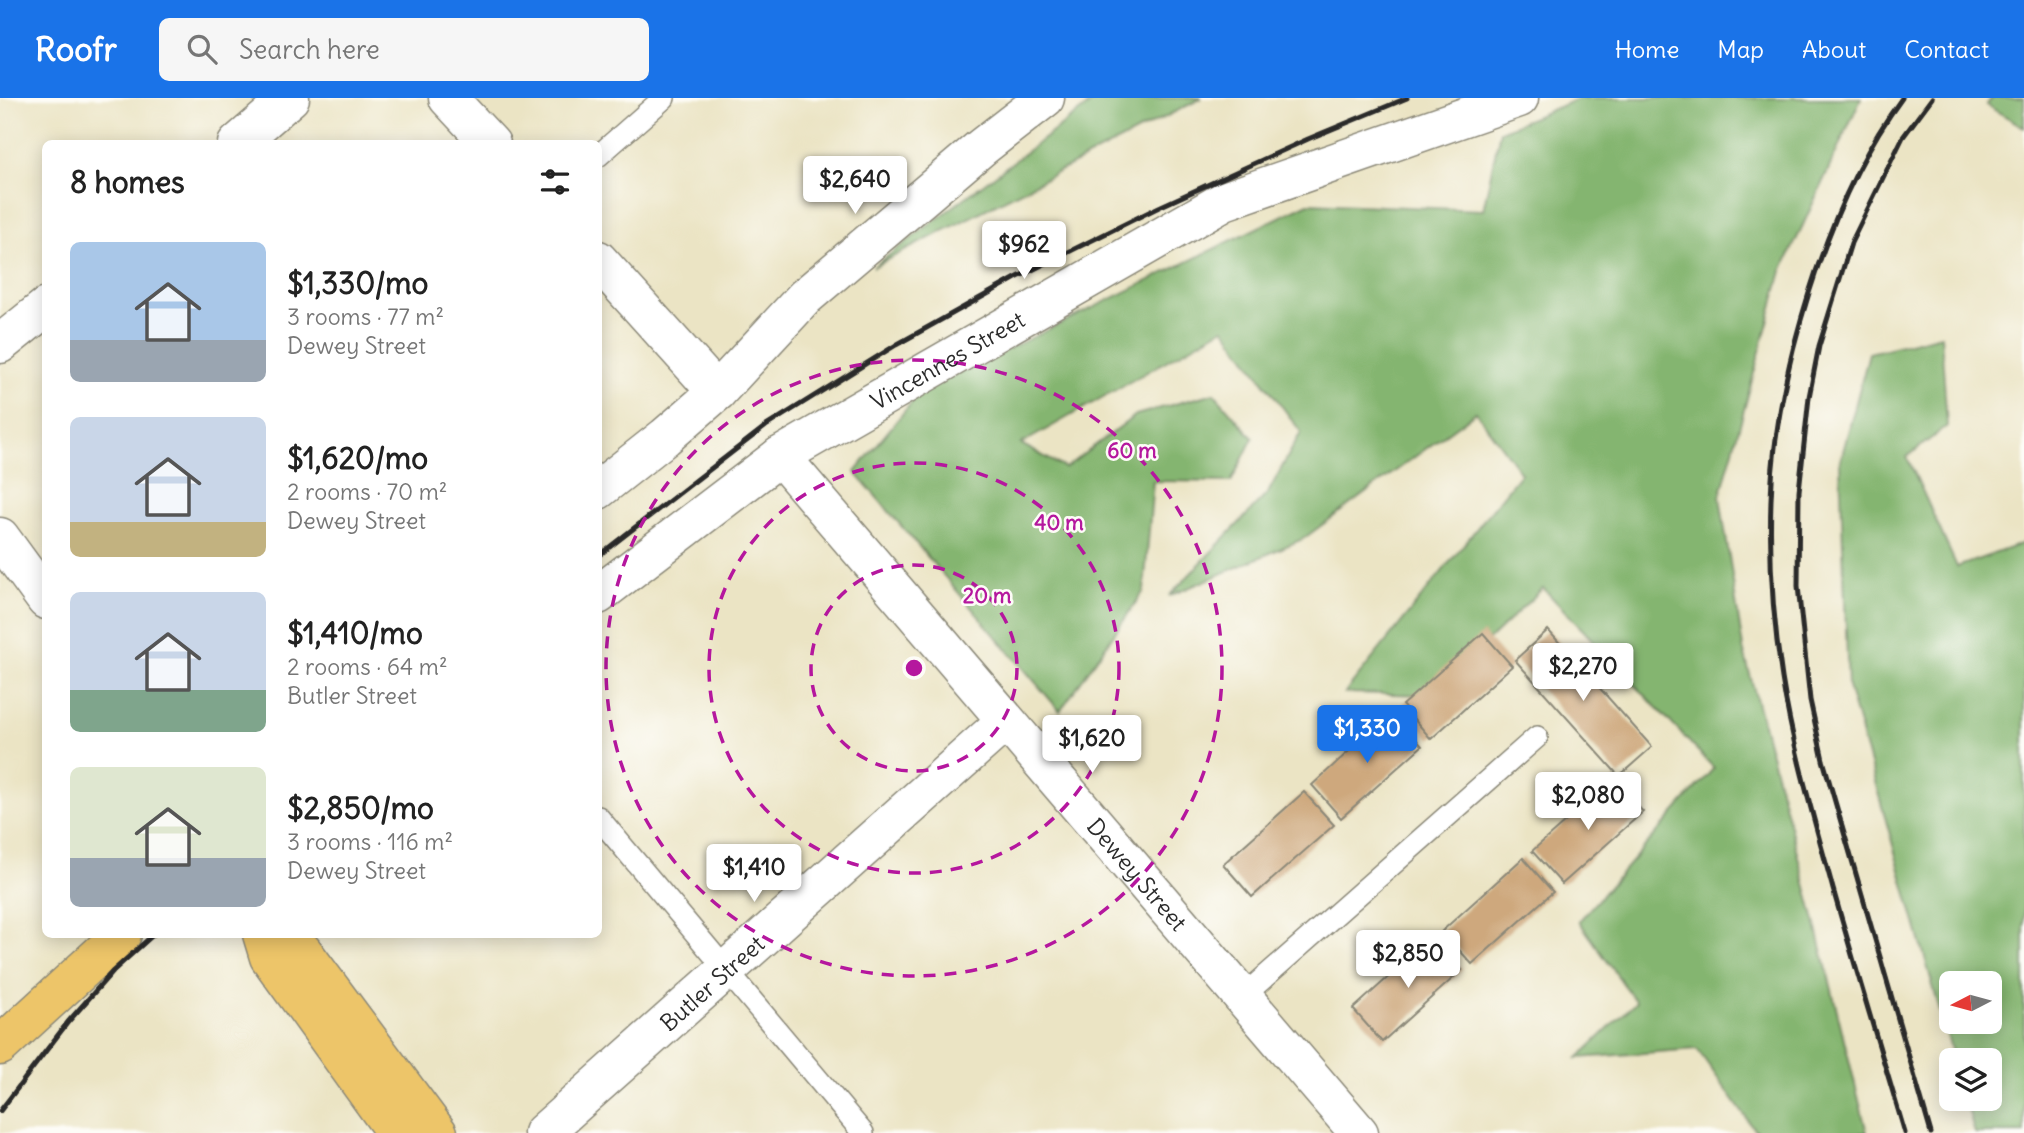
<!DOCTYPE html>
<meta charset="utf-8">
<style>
:root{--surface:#fff;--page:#f6f6f6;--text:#222;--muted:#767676;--accent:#1a73e8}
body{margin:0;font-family:Delius,sans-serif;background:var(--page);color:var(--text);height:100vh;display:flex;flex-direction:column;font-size:26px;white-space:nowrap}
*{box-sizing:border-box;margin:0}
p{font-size:23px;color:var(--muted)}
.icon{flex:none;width:38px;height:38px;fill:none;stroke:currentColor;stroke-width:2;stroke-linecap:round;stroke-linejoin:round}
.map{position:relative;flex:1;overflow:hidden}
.details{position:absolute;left:42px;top:42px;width:560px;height:798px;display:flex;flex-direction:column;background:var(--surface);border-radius:10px;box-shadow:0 4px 18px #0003}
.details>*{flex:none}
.needle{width:46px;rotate:264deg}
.buttons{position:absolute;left:1939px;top:873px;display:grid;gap:14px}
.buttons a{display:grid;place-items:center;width:63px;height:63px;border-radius:10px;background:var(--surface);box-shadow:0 4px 18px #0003;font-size:35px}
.price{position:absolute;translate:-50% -60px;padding:0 16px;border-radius:7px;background:#fff;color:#222;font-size:23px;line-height:46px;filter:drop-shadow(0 2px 4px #0008)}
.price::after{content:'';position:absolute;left:50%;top:42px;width:21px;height:16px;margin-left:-10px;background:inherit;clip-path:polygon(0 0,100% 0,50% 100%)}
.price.selected{background:var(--accent);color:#fff}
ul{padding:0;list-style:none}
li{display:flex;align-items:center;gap:21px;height:175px;padding:0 28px}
li span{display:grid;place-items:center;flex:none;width:196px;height:140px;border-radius:10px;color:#555}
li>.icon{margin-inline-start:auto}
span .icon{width:84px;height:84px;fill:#fffc;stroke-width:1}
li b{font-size:30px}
h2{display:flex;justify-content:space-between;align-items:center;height:84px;padding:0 28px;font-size:30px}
header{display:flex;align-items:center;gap:42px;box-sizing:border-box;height:98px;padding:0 35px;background:var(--accent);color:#fff}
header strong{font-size:33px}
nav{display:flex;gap:38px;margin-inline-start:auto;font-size:24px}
.search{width:490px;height:63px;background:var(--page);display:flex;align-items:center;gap:18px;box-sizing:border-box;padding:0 24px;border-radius:10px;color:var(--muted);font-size:26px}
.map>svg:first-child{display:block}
</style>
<header>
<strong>Roofr</strong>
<div class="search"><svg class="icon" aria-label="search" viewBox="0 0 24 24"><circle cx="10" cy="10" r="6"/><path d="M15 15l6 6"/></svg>Search here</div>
<nav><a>Home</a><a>Map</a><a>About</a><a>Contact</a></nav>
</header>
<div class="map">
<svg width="2024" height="1035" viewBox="0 0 2024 1035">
<rect width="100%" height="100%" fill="#fdfcf7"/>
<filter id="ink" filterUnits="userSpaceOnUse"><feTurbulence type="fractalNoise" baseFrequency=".0143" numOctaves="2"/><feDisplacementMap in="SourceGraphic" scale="14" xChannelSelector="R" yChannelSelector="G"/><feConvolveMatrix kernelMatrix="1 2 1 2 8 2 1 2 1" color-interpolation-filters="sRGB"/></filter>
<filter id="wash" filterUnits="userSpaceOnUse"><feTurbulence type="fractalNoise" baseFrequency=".00686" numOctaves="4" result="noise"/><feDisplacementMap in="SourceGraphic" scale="28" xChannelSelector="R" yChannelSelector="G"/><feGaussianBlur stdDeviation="1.57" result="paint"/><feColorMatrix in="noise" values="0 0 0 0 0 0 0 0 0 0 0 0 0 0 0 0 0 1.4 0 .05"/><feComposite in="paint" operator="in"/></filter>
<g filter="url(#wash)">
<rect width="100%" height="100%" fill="#ebe4c4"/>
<!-- forest -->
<g fill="#84b56f" stroke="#58704d" stroke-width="2" fill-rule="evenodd">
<polygon points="1098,0 1202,0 873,169"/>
<polygon points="1580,0 1861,0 1782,173 1720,399 1743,550 1816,827 1867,1035 1757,1035 1697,951 1578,960 1636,904 1579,823 1714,670 1543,490 1431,597 1345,595 1521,375 1476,314 1303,441 1169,498 1268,395 1301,334 1224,230 1021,346 1065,370 1136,317 1214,295 1253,340 1231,384 1153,383 1144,493 1060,613 855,374 920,294 1308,105 1483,112 1500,33"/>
<polygon points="1993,0 2024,0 2024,29 1986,7"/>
<path d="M1941,237l6,91 -40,31 50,110 67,-24v590h-49l-10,-34h25v-39h-36l-106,-373 -8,-224 29,-110zM1951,886h39v38h-39z"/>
</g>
<g id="blocks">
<!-- building -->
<g fill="#cea87d">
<polygon points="1548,532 1652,649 1619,678 1515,562"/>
<polygon points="1483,535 1512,568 1431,641 1402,607"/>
<polygon points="1392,614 1422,648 1341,720 1312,687"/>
<polygon points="1614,681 1643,714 1562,786 1532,753"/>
<polygon points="1304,694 1334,727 1252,799 1223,766"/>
<polygon points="1523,760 1553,794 1472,866 1442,833"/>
<polygon points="1433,839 1462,872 1382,944 1353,911"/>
</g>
</g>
</g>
<g filter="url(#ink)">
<use href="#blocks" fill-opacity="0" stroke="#8b8878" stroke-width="2"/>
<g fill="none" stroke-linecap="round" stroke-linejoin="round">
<defs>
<g id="service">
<polyline points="598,58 664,0"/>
<polyline points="598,719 863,1035"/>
<polyline points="1242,899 1537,639"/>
</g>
<g id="minor">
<polyline points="448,0 491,46"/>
<polyline points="237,46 290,0"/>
<polyline points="598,162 717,294"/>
<polyline points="0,246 46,209"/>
<path id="s1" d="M780,358l579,677"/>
<polyline points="598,392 665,339 717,294 805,199 982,49 1045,0"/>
<polyline points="0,439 46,502"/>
<path id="s2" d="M598,497l182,-139 444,-255 295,-103"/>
<path id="s3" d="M543,1035l463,-412"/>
</g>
<g id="primary">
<polyline points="262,836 269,859 396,1035"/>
<polyline points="287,836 304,855 438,1035"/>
<polyline points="0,948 122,836"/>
</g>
</defs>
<!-- service casing -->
<use href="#service" stroke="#8b8878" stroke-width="24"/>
<!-- minor casing -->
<use href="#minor" stroke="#8b8878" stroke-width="41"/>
<!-- primary casing -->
<use href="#primary" stroke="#8b8878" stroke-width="41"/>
<!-- service -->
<use href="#service" stroke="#fff" stroke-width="21"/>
<!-- minor -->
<use href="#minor" stroke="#fff" stroke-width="38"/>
<!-- primary -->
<use href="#primary" stroke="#edc569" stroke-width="38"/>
<!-- rail -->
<g stroke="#2b2b2b" stroke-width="5">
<path d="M1902,0c-42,57 -72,128 -93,195 -21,67 -36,137 -38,207 -2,59 2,120 11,178 11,71 32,141 51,211 23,81 48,163 72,244"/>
<polyline points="598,458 766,328 896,247 1016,180 1159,109 1308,41 1407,0"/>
<polyline points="0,1013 68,924 113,873 154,836"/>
<polyline points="1931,1035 1823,662 1810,602 1798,488 1799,393 1809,299 1819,248 1851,145 1903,39 1932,0"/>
</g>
</g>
</g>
<!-- distance rings -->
<g fill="none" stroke="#b5179e" stroke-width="3.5" stroke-dasharray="12 9">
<circle cx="914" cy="570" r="103"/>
<circle cx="914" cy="570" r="205"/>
<circle cx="914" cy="570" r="308"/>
</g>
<g text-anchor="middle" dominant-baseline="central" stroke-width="5" stroke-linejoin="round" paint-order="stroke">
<!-- street labels -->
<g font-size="23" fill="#2b2b2b" stroke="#fdfcf7">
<text stroke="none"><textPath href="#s2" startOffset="422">Vincennes Street</textPath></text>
<text stroke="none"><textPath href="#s1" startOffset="550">Dewey Street</textPath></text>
<text stroke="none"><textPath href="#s3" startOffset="226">Butler Street</textPath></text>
</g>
</g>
<circle cx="914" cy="570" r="10" fill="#b5179e" stroke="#fdfcf7" stroke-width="3.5"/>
<g font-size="21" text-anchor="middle" font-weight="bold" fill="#b5179e" stroke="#fdfcf7" stroke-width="5" stroke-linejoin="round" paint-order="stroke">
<text x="1132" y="360">60 m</text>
<text x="1059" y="432">40 m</text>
<text x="987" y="505">20 m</text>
</g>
</svg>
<div class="buttons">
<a><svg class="needle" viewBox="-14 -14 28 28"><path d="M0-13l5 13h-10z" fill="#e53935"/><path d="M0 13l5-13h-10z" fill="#767676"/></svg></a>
<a><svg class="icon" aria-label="layers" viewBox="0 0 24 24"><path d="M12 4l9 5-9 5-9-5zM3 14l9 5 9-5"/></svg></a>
</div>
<b class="price" style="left:855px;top:118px">$2,640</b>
<b class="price" style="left:1024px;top:183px">$962</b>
<b class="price" style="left:1583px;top:605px">$2,270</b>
<b class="price selected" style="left:1367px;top:667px">$1,330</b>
<b class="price" style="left:1092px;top:677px">$1,620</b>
<b class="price" style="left:1588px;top:734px">$2,080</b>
<b class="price" style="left:754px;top:806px">$1,410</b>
<b class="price" style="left:1408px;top:892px">$2,850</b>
<section class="details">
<h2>8 homes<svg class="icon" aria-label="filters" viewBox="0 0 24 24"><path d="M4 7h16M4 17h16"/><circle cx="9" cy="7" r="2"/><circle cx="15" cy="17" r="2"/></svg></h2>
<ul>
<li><span style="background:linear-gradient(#a9c7e8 70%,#9aa5b1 0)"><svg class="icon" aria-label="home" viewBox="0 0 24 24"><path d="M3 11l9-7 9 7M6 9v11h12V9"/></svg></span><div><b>$1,330/mo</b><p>3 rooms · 77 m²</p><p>Dewey Street</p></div></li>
<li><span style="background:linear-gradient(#c9d6e8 75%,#c2b280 0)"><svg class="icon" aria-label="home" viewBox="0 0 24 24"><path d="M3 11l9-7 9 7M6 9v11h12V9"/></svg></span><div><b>$1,620/mo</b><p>2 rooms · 70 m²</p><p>Dewey Street</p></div></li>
<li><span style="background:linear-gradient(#c9d6e8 70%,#7fa58c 0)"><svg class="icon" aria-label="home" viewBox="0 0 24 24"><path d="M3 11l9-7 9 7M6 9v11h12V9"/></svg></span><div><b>$1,410/mo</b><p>2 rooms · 64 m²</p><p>Butler Street</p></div></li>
<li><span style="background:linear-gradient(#dfe7d0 65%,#9aa5b1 0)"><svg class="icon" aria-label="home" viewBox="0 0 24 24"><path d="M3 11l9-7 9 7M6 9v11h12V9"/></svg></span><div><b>$2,850/mo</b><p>3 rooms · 116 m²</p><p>Dewey Street</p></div></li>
</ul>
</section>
</div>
